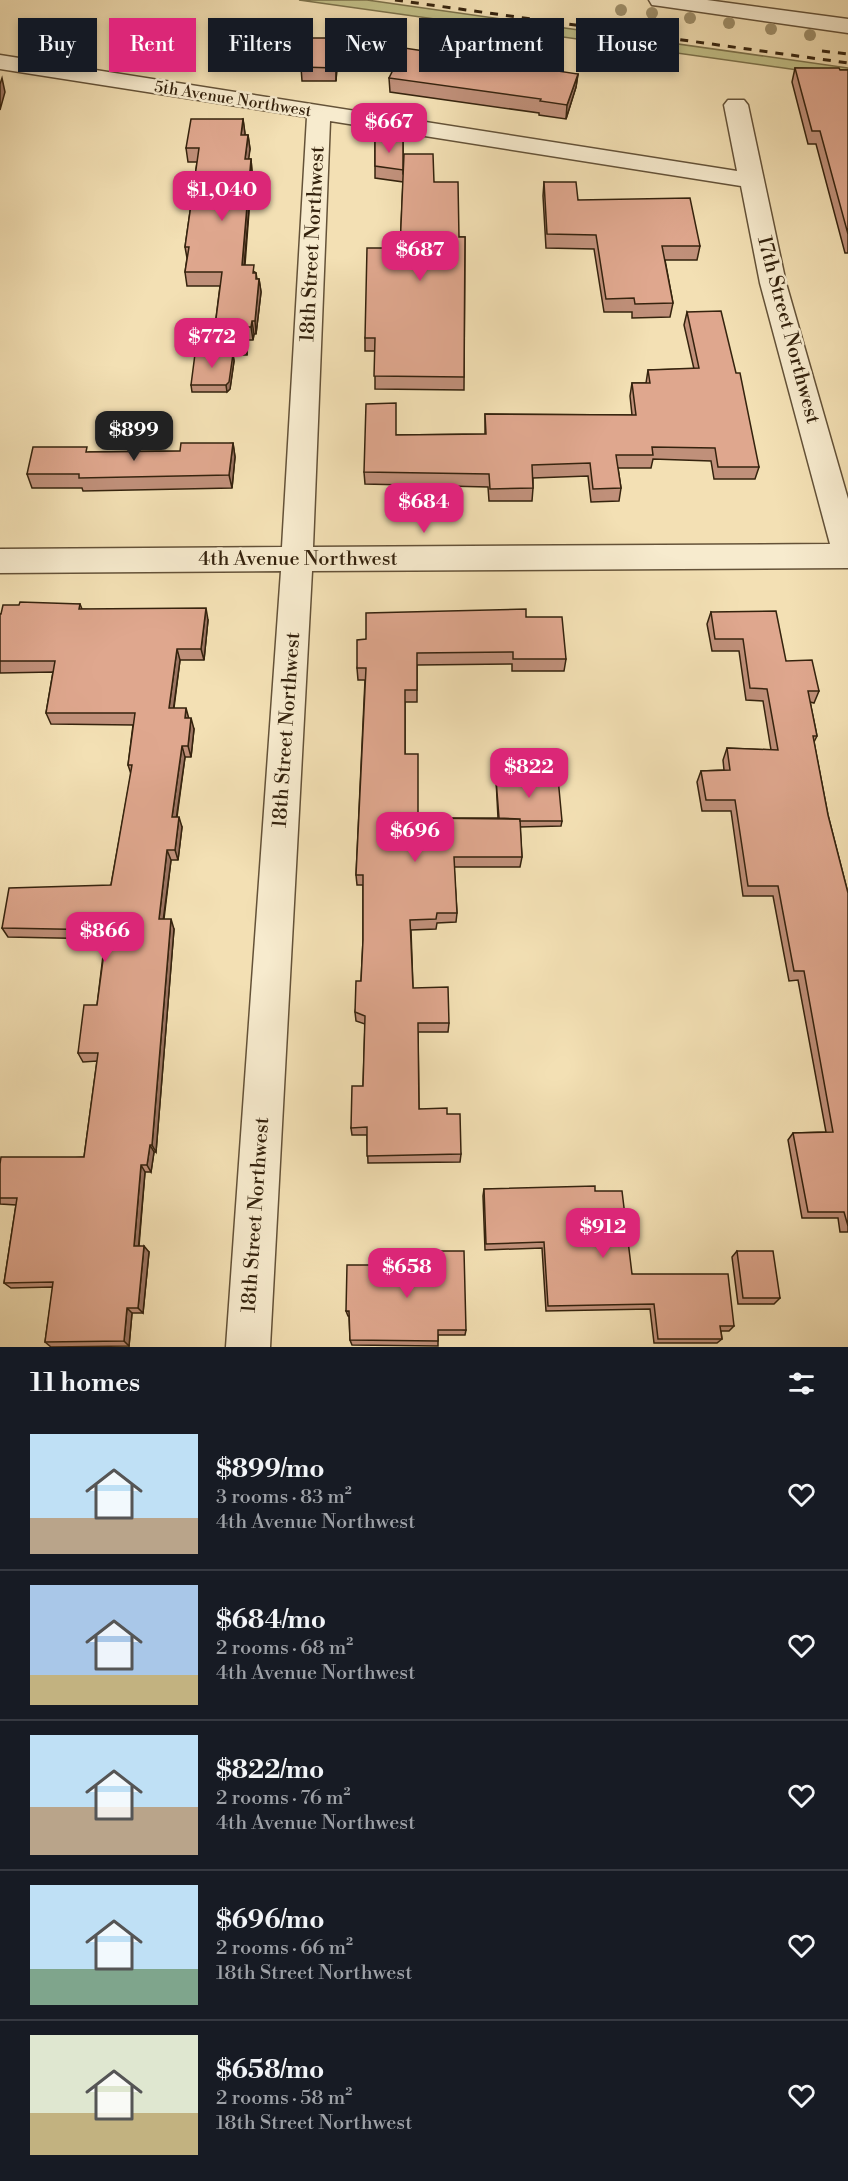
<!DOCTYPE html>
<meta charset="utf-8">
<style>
:root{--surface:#171b24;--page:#20242c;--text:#f1f3f6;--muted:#9ea1a6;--line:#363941;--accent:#db2777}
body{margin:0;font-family:"Libre Bodoni",serif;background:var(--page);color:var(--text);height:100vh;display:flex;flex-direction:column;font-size:22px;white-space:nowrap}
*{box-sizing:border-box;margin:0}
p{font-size:20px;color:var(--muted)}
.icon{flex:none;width:33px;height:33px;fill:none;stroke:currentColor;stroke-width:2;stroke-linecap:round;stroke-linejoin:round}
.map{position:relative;height:1347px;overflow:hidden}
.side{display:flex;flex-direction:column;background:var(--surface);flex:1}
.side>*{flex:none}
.banner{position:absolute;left:18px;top:18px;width:813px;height:54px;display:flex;gap:12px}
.price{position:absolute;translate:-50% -51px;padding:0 14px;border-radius:12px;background:var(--accent);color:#fff;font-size:20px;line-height:39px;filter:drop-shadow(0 2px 3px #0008)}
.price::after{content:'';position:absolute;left:50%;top:36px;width:18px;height:14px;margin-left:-9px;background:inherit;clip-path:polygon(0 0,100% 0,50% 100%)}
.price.current{background:#222;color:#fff}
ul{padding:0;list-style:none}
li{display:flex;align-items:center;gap:18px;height:150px;padding:0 30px}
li+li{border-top:2px solid var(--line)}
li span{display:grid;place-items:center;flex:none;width:168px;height:120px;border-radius:0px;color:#555}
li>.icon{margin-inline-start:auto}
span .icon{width:72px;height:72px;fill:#fffc;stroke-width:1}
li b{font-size:26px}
h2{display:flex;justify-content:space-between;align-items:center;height:72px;padding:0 30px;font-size:26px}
.tag{padding:0 21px;border-radius:0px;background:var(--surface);box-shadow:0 3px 9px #0003;font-size:21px;line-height:54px}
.tag.current{background:var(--accent);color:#fff}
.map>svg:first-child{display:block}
</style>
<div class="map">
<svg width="848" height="1347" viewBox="0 0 848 1347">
<rect width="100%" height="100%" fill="#f3e0b4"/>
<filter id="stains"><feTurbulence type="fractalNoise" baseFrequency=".00333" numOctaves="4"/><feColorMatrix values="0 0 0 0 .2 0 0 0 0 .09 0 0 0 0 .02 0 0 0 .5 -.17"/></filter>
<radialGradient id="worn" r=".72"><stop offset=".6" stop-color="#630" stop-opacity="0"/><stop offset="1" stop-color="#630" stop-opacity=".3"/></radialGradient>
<!-- green -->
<polygon fill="#c2c088" stroke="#7c724b" stroke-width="1.5" points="299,0 367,0 848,68 848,77"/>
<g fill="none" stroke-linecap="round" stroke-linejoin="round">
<defs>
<g id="minor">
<polygon points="649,0 707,0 848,19 848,33 660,6 652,5"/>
<path d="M0,55l737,116 -13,-66 4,-5h16l4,5 38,178 62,216v69l-536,3 -42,776h-44l55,-776 -281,2v-24l282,-2 25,-430 -307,-48zM330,121l411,65 19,97 70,261 -517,3z"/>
</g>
</defs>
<!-- minor casing -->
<use href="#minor" stroke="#645238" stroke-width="3"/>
<!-- minor -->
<use href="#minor" fill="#f7ebce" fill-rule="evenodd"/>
<!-- rail -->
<g stroke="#35230e" stroke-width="3" stroke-dasharray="8 8" stroke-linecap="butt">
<polyline points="395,0 848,63"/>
<polyline points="822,51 848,54"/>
</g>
</g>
<!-- trees -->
<g fill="#9e8e69">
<circle cx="621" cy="10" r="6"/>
<circle cx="652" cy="13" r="6"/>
<circle cx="690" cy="18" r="6"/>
<circle cx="729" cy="23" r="6"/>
<circle cx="771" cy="29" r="6"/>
<circle cx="810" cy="35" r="6"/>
</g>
<!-- wall -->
<g fill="#c0907a" stroke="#35230e" stroke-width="1.5">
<polygon points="338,38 338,52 336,81 302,81 301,67"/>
<polygon points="795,68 848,70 848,253 845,253 816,144 808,144 792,82"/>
<polygon points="578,74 576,87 566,119 539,115 539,113 390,92 389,78"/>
<polygon points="243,119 245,135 248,135 250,149 248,159 251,159 252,172 245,265 256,273 257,279 259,279 261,292 256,334 254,334 253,340 247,340 247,355 233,355 234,361 230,389 227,392 192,392 191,385 215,354 213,342 220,286 187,286 185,272 187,258 185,247 197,162 188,162 186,148"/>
<polygon points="375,140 403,140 403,174 434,182 459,237 465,237 464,390 375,389 375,351 365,351 365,338 400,248 403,182 375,178"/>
<polygon points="544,182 578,200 700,246 697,260 665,260 673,303 670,317 632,318 632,312 604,312 594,249 546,248 543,196"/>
<polygon points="687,312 759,467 755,479 714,479 711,461 653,459 651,468 618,468 621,488 619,501 591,502 588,476 533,478 533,488 532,501 489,501 488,487 365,484 364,472 396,435 485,434 485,414 632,415 630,396 632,383 646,383 648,370 694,369 684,325"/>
<polygon points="233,443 235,457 232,488 83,491 82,488 32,488 27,474 89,452 180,451"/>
<polygon points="80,604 82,609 208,620 204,660 180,660 174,708 188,718 194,729 191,757 185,757 177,817 182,827 178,860 171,860 164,919 174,929 156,1152 154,1152 151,1172 145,1172 139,1246 149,1252 143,1313 132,1313 129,1346 51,1347 45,1342 53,1287 11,1288 4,1283 16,1205 0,1204 0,1164 84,1157 97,1061 83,1062 78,1053 97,1005 105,939 8,937 2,928 111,885 131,774 128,765 133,725 51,724 46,713 53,672 0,673 0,614"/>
<polygon points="711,612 786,661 819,691 814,703 810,702 817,736 814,742 828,815 848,893 848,1232 840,1232 838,1218 802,1218 788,1140 793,1133 826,1132 798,980 789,981 773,896 743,896 731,811 702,811 697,782 701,771 724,770 723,760 727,748 771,750 763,701 746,700 739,651 712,651 707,624"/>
<polygon points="526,617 566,659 564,671 512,671 512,664 417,665 417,702 405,702 405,754 418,818 498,818 496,779 562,821 561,826 520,827 522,857 520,867 454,867 457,913 456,922 437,923 436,929 411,930 413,988 449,1023 448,1032 418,1032 419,1109 447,1114 461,1154 460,1162 368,1163 367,1135 352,1135 351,1128 363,1086 365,1024 356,1021 355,1012 361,981 363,940 363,885 357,885 356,875 365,680 358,680 357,668 366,639"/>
<polygon points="484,1189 595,1191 632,1274 734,1326 729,1331 721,1331 722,1339 717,1343 654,1343 650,1309 546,1311 542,1248 485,1250 483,1196"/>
<polygon points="737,1251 780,1298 774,1304 738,1304 732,1257"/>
<polygon points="346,1311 466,1330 465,1335 438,1335 438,1346 352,1345 350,1340 349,1316 348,1316"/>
</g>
<!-- shaded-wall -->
<g fill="#9c7563" stroke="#35230e" stroke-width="1.5">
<polygon points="338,38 338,52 336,81 336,68"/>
<polygon points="578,74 576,87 566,119 567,105"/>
<polygon points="2,78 5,92 0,110 0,84"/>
<polygon points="243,119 245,133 243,149 241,135"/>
<polygon points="248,135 250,149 247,172 245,159"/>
<polygon points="251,159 252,172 243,278 242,265"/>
<polygon points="259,279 261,292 256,334 255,321"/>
<polygon points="252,321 254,334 253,340 251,327"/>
<polygon points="246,327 247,340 247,355 245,342"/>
<polygon points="233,354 234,361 230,389 227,392 226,385"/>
<polygon points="233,443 235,457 232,488 229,475"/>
<polygon points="206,608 208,620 204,660 201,649"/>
<polygon points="177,649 180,660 172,719 169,708"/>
<polygon points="186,708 189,719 185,718"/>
<polygon points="191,718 194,729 191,757 188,746"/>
<polygon points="182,746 185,757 175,827 172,817"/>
<polygon points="179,817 182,827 178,860 175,850"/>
<polygon points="167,850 171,860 162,929 159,919"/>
<polygon points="171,919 174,929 156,1152 152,1145"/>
<polygon points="150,1145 154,1152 151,1172 147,1165"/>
<polygon points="141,1165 145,1172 138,1252 134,1246"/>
<polygon points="144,1246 149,1252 143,1313 138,1308"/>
<polygon points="127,1308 132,1313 129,1346 124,1341"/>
</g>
<!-- building -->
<g fill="#dfa78e" stroke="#35230e" stroke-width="1.5">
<polygon points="304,38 338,38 336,68 301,67"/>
<polygon points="404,48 578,74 567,105 540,101 541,99 389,78"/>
<polygon points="795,68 839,68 840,70 848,70 848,234 820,131 812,131"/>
<polygon points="191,119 243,119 241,135 248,135 245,159 251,159 242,265 254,265 253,273 256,273 256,279 259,279 255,321 252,321 251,327 246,327 245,342 213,342 222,272 185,272 189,247 185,247 199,148 186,148"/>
<polygon points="375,140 403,140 403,170 375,166"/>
<polygon points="404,154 433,154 434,182 458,182 459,237 465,237 464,377 374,376 375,338 365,338 367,248 400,248"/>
<polygon points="544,182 576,182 578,200 690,198 700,246 662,246 673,303 635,304 634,298 606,299 596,235 547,234"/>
<polygon points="721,311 736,373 740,373 759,467 718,467 715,448 652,447 653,455 616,455 621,488 593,489 590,463 532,465 533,488 490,489 489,474 364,472 366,404 396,403 396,435 486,434 485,414 636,415 632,383 650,383 648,370 699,368 687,312"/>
<polygon points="195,354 233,354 229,382 226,385 191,385"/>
<polygon points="181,443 233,443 229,475 79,478 79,474 27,474 33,447 87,447 86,452 180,451"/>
<polygon points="20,602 80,604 79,609 206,608 201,649 177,649 169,708 186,708 185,718 191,718 188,746 182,746 172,817 179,817 175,850 167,850 159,919 171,919 152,1145 150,1145 147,1165 141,1165 134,1246 144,1246 138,1308 127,1308 124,1341 45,1342 53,1282 4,1283 17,1198 0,1198 0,1164 1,1157 84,1157 98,1053 78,1053 84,1005 97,1005 107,930 2,928 9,888 111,885 132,765 128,765 135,713 46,713 55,661 0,661 0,614 1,614 3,605 19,605"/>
<polygon points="526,609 526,617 562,617 566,659 513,659 513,652 417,653 417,690 405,690 405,754 418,754 418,818 520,819 522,857 454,857 457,913 437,913 436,919 410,920 413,988 448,987 449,1023 418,1023 419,1109 447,1108 447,1114 460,1114 461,1154 367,1156 367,1127 351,1128 352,1086 363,1086 365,1016 355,1012 356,981 361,981 363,940 363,875 356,875 366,668 357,668 357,640 366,639 366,613"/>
<polygon points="776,611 786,661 812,660 819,691 808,691 817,736 813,736 828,815 848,893 848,1226 844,1212 808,1212 793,1133 833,1132 804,971 794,971 778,886 748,886 735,800 706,800 701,771 730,770 727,748 778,750 767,689 750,688 743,639 715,639 711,612"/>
<polygon points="558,778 562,821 520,821 520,819 499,818 496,779"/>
<polygon points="595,1186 595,1191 622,1191 632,1274 728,1274 734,1326 720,1326 722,1339 658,1339 654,1304 548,1306 544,1242 486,1244 484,1189"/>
<polygon points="433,1251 464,1251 466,1330 438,1330 438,1341 350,1340 349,1311 346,1311 347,1265 433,1265"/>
<polygon points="737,1251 773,1251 780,1298 743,1298"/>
</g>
<g text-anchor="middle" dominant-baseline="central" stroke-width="5" stroke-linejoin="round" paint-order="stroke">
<!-- far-street labels -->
<g font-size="16" fill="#35230e" stroke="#f7ebce">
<text transform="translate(233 99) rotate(9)">5th Avenue Northwest</text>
</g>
<!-- street labels -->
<g font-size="20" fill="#35230e" stroke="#f7ebce">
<text transform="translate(313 244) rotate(-87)">18th Street Northwest</text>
<text transform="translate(788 330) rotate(75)">17th Street Northwest</text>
<text x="298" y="559">4th Avenue Northwest</text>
<text transform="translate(287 730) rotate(-86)">18th Street Northwest</text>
<text transform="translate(256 1215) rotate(-86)">18th Street Northwest</text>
</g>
</g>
<rect width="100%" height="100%" filter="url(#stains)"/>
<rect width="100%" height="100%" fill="url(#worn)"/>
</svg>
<b class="price" style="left:389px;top:154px">$667</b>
<b class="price" style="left:222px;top:222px">$1,040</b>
<b class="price" style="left:420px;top:282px">$687</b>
<b class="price" style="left:212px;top:369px">$772</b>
<b class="price current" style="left:134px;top:462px">$899</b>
<b class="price" style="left:424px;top:534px">$684</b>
<b class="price" style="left:529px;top:799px">$822</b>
<b class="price" style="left:415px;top:863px">$696</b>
<b class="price" style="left:105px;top:963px">$866</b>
<b class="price" style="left:603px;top:1259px">$912</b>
<b class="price" style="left:407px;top:1299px">$658</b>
<div class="banner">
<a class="tag">Buy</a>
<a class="tag current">Rent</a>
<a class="tag">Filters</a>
<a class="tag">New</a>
<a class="tag">Apartment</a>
<a class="tag">House</a>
</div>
</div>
<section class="side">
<h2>11 homes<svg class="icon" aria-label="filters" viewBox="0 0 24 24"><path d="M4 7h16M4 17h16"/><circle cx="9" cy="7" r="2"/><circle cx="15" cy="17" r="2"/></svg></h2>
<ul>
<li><span style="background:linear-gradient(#bfe0f5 70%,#b9a48a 0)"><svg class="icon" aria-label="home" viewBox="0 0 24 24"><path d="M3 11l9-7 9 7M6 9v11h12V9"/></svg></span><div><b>$899/mo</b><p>3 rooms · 83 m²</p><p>4th Avenue Northwest</p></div><svg class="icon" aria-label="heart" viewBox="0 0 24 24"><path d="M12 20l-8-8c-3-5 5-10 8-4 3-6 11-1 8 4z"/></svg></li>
<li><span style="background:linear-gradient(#a9c7e8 75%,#c2b280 0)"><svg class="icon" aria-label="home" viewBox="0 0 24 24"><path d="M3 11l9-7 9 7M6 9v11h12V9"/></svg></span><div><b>$684/mo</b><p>2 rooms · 68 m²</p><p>4th Avenue Northwest</p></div><svg class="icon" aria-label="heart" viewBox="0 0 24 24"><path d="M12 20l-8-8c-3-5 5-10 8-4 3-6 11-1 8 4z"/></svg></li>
<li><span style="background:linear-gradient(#bfe0f5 60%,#b9a48a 0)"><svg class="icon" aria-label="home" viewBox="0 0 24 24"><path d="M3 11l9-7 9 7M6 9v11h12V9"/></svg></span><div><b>$822/mo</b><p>2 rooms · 76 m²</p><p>4th Avenue Northwest</p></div><svg class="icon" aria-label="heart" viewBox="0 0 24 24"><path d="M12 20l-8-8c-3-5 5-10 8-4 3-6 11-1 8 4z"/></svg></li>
<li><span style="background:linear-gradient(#bfe0f5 70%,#7fa58c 0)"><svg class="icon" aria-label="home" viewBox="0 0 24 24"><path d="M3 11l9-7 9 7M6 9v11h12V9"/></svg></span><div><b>$696/mo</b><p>2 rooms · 66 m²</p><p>18th Street Northwest</p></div><svg class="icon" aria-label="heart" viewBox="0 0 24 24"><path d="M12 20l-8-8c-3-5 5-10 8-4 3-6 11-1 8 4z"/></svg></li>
<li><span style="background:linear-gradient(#dfe7d0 65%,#c2b280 0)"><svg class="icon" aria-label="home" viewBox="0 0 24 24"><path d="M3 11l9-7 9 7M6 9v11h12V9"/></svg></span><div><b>$658/mo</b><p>2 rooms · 58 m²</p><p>18th Street Northwest</p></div><svg class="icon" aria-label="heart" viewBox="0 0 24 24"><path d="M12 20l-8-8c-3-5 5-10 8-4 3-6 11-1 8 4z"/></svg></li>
</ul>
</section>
